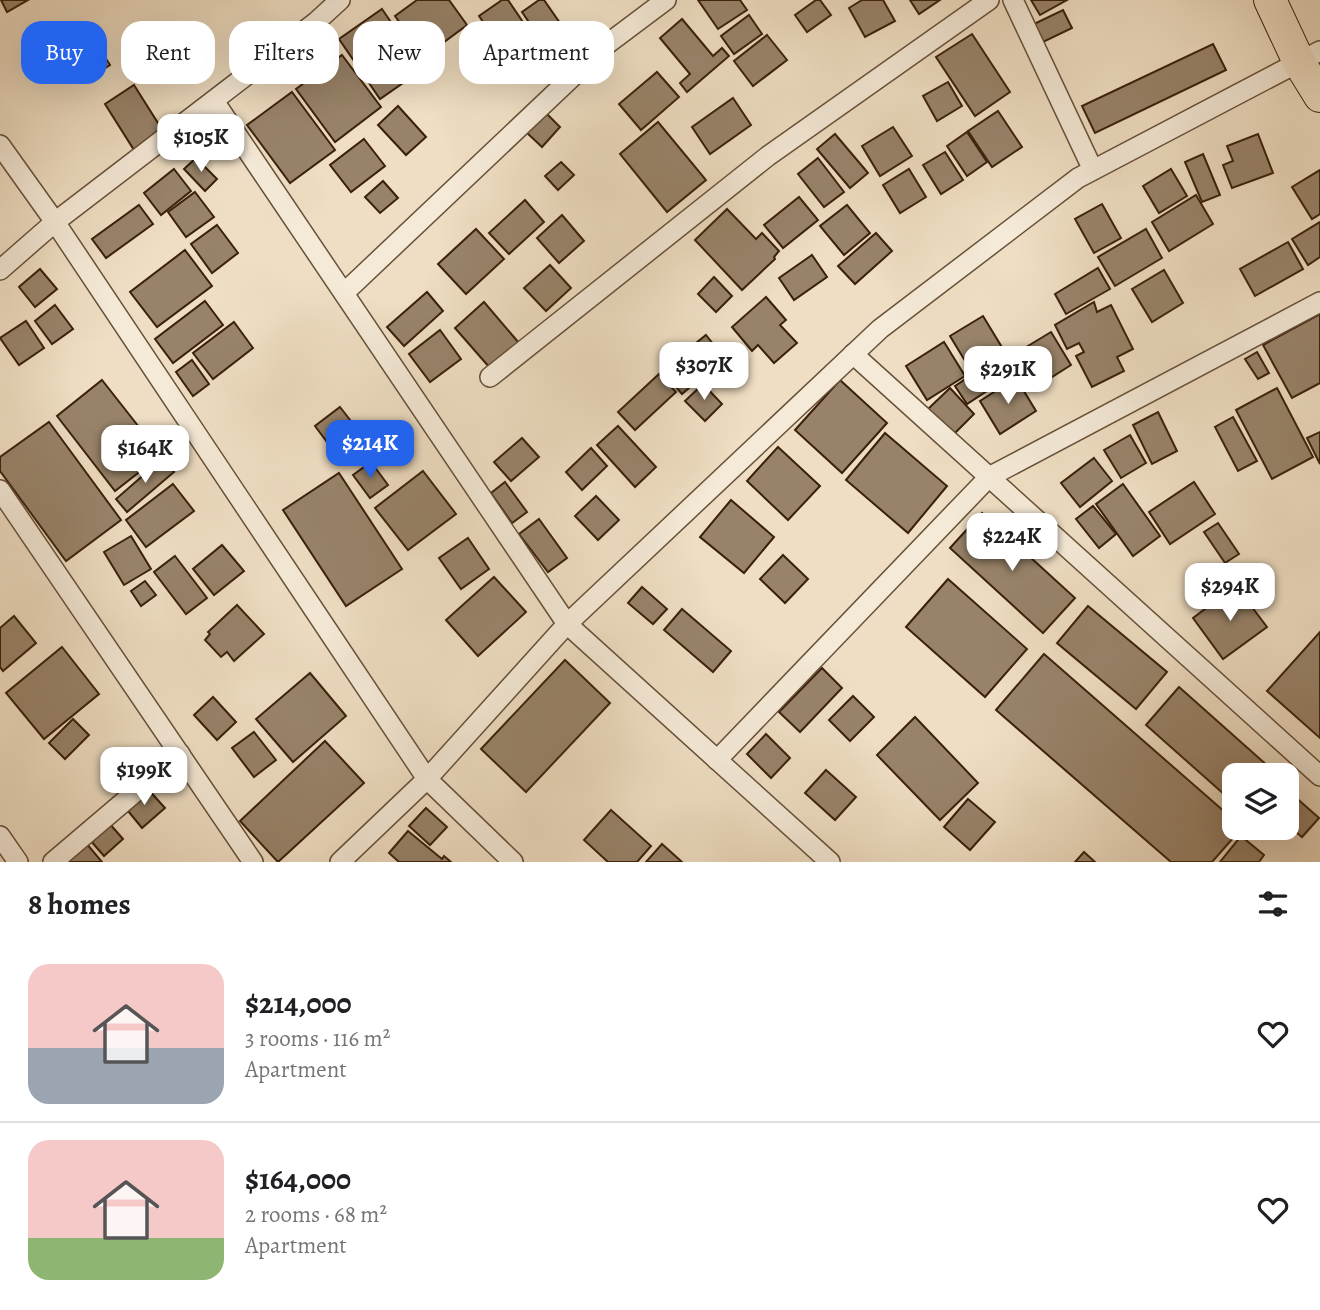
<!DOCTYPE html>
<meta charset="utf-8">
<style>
:root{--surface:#fff;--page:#f6f6f6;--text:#202124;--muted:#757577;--line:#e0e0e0;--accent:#2563eb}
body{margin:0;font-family:Alegreya,serif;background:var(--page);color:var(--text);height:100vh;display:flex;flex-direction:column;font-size:26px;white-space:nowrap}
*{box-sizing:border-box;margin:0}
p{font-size:23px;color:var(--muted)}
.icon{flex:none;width:38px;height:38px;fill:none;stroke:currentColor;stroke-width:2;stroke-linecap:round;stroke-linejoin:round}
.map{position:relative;height:862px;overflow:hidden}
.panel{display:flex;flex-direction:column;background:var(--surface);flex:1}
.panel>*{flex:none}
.banner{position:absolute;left:21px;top:21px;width:700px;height:63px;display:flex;gap:14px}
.controls{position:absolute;left:1222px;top:763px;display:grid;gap:14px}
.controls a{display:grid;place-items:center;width:77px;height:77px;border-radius:14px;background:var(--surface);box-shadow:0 7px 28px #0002;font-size:35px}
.price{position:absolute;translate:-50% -60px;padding:0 16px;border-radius:14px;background:#fff;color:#222;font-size:23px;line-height:46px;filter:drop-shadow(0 2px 4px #0008)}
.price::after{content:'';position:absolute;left:50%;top:42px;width:21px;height:16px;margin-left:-10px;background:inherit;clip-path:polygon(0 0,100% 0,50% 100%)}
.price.selected{background:var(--accent);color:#fff}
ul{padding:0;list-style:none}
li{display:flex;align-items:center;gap:21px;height:175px;padding:0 28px}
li+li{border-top:2px solid var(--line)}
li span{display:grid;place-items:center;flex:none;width:196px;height:140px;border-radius:21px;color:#555}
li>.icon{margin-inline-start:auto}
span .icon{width:84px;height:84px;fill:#fffc;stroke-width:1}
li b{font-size:30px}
h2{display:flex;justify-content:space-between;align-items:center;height:84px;padding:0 28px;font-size:30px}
.chip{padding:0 24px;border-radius:21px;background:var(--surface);box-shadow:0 7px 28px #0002;font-size:24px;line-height:63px}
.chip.selected{background:var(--accent);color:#fff}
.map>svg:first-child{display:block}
</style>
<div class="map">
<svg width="1320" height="862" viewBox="0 0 1320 862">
<rect width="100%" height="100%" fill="#efdec3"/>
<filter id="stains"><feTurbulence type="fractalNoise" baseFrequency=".00286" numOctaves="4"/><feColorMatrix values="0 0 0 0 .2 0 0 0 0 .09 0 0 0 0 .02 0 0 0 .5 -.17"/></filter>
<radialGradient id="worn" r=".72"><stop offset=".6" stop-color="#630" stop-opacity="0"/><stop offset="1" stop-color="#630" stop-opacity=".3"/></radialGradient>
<!-- building -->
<g fill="#98836a" stroke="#3a200a" stroke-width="2">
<polygon points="1,0 28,0 7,12"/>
<polygon points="417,0 449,0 467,25 424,57 395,16"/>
<polygon points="502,0 508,0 527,28 500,46 479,16"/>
<polygon points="539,0 544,0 569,36 548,50 522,12"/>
<polygon points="698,0 740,0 747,10 718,29"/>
<polygon points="816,0 820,0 831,15 807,32 795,15"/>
<polygon points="862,0 883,0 895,21 865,37 849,8"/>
<polygon points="910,0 940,0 919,14"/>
<polygon points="1031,0 1067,0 1040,15"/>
<polygon points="382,9 423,69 380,99 339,39"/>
<polygon points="1063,10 1072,28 1043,42 1034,24"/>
<polygon points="749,15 762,34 734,54 721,36"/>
<polygon points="682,19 713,56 722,48 729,56 687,92 680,83 690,74 660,38"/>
<polygon points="972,34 1010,92 975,116 936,57"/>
<polygon points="767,35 787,60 753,86 734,61"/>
<polygon points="96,43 110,65 92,77 77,56"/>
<polygon points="1213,44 1226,70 1095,133 1082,106"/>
<polygon points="342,55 381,107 335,142 296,89"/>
<polygon points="657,72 679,97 641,130 619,104"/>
<polygon points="948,82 962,106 937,121 923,96"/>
<polygon points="134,85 163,131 134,150 105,104"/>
<polygon points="292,92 335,150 290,183 247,125"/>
<polygon points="733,98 751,125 710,154 692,127"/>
<polygon points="398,106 426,137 406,155 378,125"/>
<polygon points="998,111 1022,147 992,167 968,131"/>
<polygon points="545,112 560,127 542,147 526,132"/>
<polygon points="658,122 706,180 667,212 620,154"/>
<polygon points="893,127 912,156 880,176 862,146"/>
<polygon points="967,132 987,162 967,176 947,146"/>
<polygon points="835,134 868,173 850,188 817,149"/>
<polygon points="1258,134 1273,173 1232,188 1223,165 1233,161 1227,146"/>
<polygon points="364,139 385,166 351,192 330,165"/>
<polygon points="945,152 963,180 941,194 923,165"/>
<polygon points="1203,154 1220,195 1202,202 1185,162"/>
<polygon points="196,158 217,179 205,191 184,169"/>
<polygon points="818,158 844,192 824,207 798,174"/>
<polygon points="561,162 574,175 558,190 545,176"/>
<polygon points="174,169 191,191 161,215 144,193"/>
<polygon points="909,169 926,197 900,213 883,185"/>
<polygon points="1171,169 1187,196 1159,213 1143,186"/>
<polygon points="1320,170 1320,214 1312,219 1292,187"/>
<polygon points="383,181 398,198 380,213 365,197"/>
<polygon points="195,192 214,217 186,237 168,212"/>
<polygon points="1196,195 1213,224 1169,251 1152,222"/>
<polygon points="799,197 818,220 783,248 764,225"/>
<polygon points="525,200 544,222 509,254 489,233"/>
<polygon points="1102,204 1121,238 1094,253 1075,219"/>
<polygon points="139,205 153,224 106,258 92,239"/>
<polygon points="847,205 870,233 844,255 820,226"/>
<polygon points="727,209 756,239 762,233 779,251 774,257 775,259 742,290 695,240"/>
<polygon points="562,215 584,241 559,263 537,238"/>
<polygon points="1320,222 1320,257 1308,265 1292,239"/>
<polygon points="217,225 238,253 212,273 191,244"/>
<polygon points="476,229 504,259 466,294 438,264"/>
<polygon points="1146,229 1162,258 1115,286 1098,257"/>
<polygon points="876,233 892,251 855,284 838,266"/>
<polygon points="1288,242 1303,269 1255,296 1240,269"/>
<polygon points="185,250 212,286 157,327 130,292"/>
<polygon points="812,255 827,277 794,300 779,278"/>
<polygon points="550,265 571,288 546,311 524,288"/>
<polygon points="1098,268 1110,289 1066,314 1055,294"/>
<polygon points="40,269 57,289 35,307 19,287"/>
<polygon points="1164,270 1183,303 1152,322 1132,289"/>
<polygon points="714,277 732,296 716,312 698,294"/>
<polygon points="427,292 443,311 404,346 387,327"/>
<polygon points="766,297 786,320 780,325 797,343 774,363 758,345 752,351 732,327"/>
<polygon points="205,301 223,325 173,363 155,339"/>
<polygon points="484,302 519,343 490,368 455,328"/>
<polygon points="1094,302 1097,312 1111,305 1133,349 1117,357 1124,371 1092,387 1076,356 1084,352 1079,343 1067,349 1055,325"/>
<polygon points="55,305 73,329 52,344 35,321"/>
<polygon points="1320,314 1320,383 1292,398 1263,345"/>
<polygon points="983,316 1003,349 970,369 950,336"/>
<polygon points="26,321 44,348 19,365 0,338"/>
<polygon points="234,322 253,348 213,379 193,353"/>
<polygon points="440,330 461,359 430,382 409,354"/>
<polygon points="1051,332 1071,365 1044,382 1023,349"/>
<polygon points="706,335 725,359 699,379 681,355"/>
<polygon points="944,342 965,376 927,400 906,366"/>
<polygon points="1257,352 1269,373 1258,379 1245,359"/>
<polygon points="677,358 697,381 682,394 662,371"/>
<polygon points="192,360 209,384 193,396 176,372"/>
<polygon points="984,367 996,385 967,404 955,386"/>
<polygon points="659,374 676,392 635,430 618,412"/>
<polygon points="1016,378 1036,411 1000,434 980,401"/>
<polygon points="102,380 161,455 115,491 57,416"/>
<polygon points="840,380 887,423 842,473 795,430"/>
<polygon points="703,384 722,404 705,421 685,401"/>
<polygon points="950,388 974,414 953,435 928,409"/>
<polygon points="1277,388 1313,457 1272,479 1236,410"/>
<polygon points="340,407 361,434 336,454 315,426"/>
<polygon points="1158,412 1177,451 1152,464 1133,425"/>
<polygon points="1233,417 1257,461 1238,471 1215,427"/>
<polygon points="49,422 121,520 66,561 0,471 0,457"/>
<polygon points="618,426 656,467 635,487 597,445"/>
<polygon points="1320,432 1320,464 1307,438"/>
<polygon points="885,433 947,486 908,533 846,480"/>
<polygon points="1130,435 1146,463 1121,478 1104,450"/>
<polygon points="522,438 539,457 511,481 494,462"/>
<polygon points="778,447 820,486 788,520 747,481"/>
<polygon points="591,448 607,466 582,490 566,472"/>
<polygon points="1094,458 1112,481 1080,507 1061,483"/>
<polygon points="162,459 174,472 127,512 116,499"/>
<polygon points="371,462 388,485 370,498 353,475"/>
<polygon points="423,471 456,514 408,550 375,508"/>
<polygon points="339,473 402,569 346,606 283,510"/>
<polygon points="505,482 527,512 512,523 491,493"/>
<polygon points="1194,482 1215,514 1170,544 1149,512"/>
<polygon points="173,484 194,511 146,547 126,520"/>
<polygon points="1123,484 1160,536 1133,556 1096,504"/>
<polygon points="596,496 619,520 598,540 575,516"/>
<polygon points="731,500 774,537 744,573 700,537"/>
<polygon points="1093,506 1116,534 1099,548 1076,519"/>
<polygon points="982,513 1075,598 1043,633 950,548"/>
<polygon points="539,519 567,558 548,572 519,534"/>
<polygon points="1218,523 1239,554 1225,563 1204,532"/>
<polygon points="131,536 151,569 124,585 104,552"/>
<polygon points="468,538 489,569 461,589 439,558"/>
<polygon points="222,545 244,571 214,595 193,569"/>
<polygon points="783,555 808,579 785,603 760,579"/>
<polygon points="175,556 207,598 186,614 154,572"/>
<polygon points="494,577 526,612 478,656 446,620"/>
<polygon points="948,579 1027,649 985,697 906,627"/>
<polygon points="145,581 156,595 141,606 131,591"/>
<polygon points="1236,586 1267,627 1223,659 1193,618"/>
<polygon points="642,587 667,609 653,624 628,603"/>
<polygon points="237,605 264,634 234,661 227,652 221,657 205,640 210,634 208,632"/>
<polygon points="1088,606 1167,672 1136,709 1057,643"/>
<polygon points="682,609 731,651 713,672 664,630"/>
<polygon points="14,616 36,643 3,671 0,667 0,628"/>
<polygon points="1320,632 1320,738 1267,691"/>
<polygon points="62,647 99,694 44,739 6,693"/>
<polygon points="1044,654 1234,820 1234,828 1242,828 1212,862 1171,862 996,710"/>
<polygon points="565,660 610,703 526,792 481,749"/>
<polygon points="822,668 842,688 800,732 779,712"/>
<polygon points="310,673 346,716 293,762 256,719"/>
<polygon points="1179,687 1278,775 1234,775 1234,803 1146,725"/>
<polygon points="853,696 874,717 850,741 829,720"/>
<polygon points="213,697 236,722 217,740 194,715"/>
<polygon points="915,717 978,783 940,820 877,755"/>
<polygon points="73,719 89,735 65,759 49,743"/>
<polygon points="254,732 276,760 254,777 232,748"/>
<polygon points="766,734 790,758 771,778 747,754"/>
<polygon points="325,741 364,783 278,862 240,821"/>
<polygon points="826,770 856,797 835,820 805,793"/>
<polygon points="146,787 165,808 142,828 124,806"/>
<polygon points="1293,795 1319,818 1302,837 1286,824 1286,803"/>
<polygon points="968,799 995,822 970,850 944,827"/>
<polygon points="426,808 447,827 430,845 409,826"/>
<polygon points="611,810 651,846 637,862 608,862 584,840"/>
<polygon points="109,823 123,839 104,856 90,840"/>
<polygon points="408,831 442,859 444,856 451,862 399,862 389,853"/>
<polygon points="1241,836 1264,855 1259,862 1220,862"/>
<polygon points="86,843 102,862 65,862"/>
<polygon points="662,844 682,862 646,862"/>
<polygon points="1084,852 1095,862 1075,862"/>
</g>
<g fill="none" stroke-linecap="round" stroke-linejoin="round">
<defs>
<g id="minor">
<polyline points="1013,0 1093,170"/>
<polyline points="214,101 567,624 830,862"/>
<polyline points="0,145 55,222 427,779 513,862"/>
<polyline points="0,270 55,222 316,22 340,0"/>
<polyline points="344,293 606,45 666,0"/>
<polyline points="853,354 1320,776"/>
<polyline points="490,377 768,156 989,0"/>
<polyline points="0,490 253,862"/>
<polyline points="717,760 989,477 1320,302"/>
<polyline points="0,836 18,862"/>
<polyline points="53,862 180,754"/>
<polyline points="340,862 427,779 567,624 880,329 1078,178 1320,51"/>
</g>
<polyline id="trunk" points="1270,0 1299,62 1320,96"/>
</defs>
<!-- minor casing -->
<use href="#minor" stroke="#675038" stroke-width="22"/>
<!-- trunk casing -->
<use href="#trunk" stroke="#3a200a" stroke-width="34"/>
<!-- minor -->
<use href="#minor" stroke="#f5ead8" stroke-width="19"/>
<!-- trunk -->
<use href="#trunk" stroke="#efdec3" stroke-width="32"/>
</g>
<rect width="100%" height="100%" filter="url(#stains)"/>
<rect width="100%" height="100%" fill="url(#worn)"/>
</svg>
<div class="controls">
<a><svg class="icon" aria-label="layers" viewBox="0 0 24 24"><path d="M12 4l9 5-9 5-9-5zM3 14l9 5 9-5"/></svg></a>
</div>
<b class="price" style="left:201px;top:174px">$105K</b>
<b class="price" style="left:704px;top:402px">$307K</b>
<b class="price" style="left:1008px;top:406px">$291K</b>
<b class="price selected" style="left:370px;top:480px">$214K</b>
<b class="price" style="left:145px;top:485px">$164K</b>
<b class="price" style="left:1012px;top:573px">$224K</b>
<b class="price" style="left:1230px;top:623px">$294K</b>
<b class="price" style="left:144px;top:807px">$199K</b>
<div class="banner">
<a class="chip selected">Buy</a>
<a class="chip">Rent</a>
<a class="chip">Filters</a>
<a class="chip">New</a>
<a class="chip">Apartment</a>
</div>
</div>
<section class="panel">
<h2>8 homes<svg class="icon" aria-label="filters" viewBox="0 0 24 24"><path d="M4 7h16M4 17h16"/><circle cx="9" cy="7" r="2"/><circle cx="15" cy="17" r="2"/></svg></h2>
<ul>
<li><span style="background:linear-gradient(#f6c9c9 60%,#9aa5b1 0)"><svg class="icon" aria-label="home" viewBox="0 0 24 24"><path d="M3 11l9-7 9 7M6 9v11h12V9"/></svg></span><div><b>$214,000</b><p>3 rooms · 116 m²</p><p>Apartment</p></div><svg class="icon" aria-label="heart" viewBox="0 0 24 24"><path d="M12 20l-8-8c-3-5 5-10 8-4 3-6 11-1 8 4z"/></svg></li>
<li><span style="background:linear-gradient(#f6c9c9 70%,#8fb573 0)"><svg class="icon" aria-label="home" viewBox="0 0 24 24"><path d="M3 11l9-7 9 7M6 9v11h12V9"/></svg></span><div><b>$164,000</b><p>2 rooms · 68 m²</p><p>Apartment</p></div><svg class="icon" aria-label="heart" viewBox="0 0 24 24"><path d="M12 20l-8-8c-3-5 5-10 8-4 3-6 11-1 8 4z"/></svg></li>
</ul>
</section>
